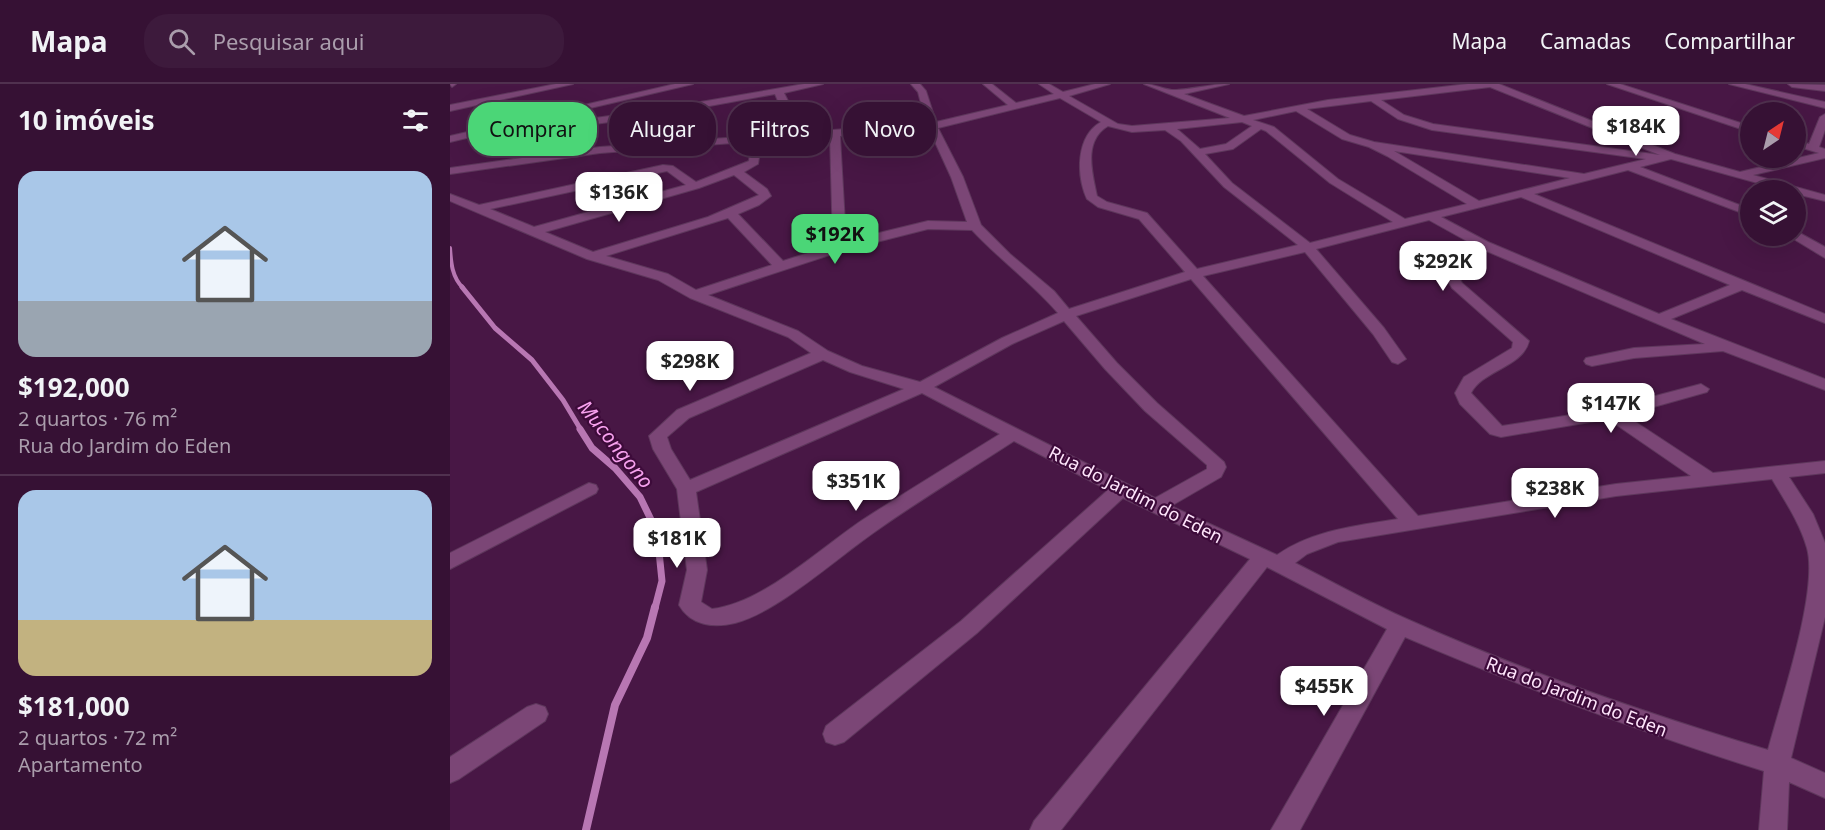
<!DOCTYPE html>
<html lang="pt">
<meta charset="utf-8">
<style>
:root{--surface:#361134;--page:#3d1a3c;--text:#f1f3f6;--muted:#aa9dac;--line:#50314f;--accent:#4bd677}
body{margin:0;font-family:"Noto Sans",sans-serif;background:var(--page);color:var(--text);height:100vh;display:flex;flex-direction:column;font-size:22px;white-space:nowrap}
*{box-sizing:border-box;margin:0}
p{font-size:20px;color:var(--muted)}
.icon{flex:none;width:33px;height:33px;fill:none;stroke:currentColor;stroke-width:2;stroke-linecap:round;stroke-linejoin:round}
.map{position:relative;flex:1;overflow:hidden}
.sheet{display:flex;flex-direction:column;background:var(--surface);width:450px}
.sheet>*{flex:none}
.top-card{position:absolute;left:18px;top:18px;width:570px;height:54px;display:flex;gap:12px}
.needle{width:39px;rotate:35deg}
.tools{position:absolute;left:1290px;top:18px;display:grid;gap:12px}
.tools a{display:grid;place-items:center;width:66px;height:66px;border-radius:50%;background:var(--surface);box-shadow:0 6px 24px #0002,0 0 0 2px var(--line);font-size:30px}
.price{position:absolute;translate:-50% -51px;padding:0 14px;border-radius:12px;background:#fff;color:#222;font-size:20px;line-height:39px;filter:drop-shadow(0 2px 3px #0008)}
.price::after{content:'';position:absolute;left:50%;top:36px;width:18px;height:14px;margin-left:-9px;background:inherit;clip-path:polygon(0 0,100% 0,50% 100%)}
.price.on{background:var(--accent);color:#111}
ul{padding:0;list-style:none}
li{display:grid;align-content:center;gap:12px;height:318px;padding:0 18px}
li+li{border-top:2px solid var(--line)}
li span{display:grid;place-items:center;height:186px;border-radius:18px;color:#555}
li>.icon{margin-inline-start:auto}
span .icon{width:108px;height:108px;fill:#fffc;stroke-width:1}
li b{font-size:26px}
h2{display:flex;justify-content:space-between;align-items:center;height:72px;padding:0 18px;font-size:26px}
.chip{padding:0 21px;border-radius:24px;background:var(--surface);box-shadow:0 6px 24px #0002,0 0 0 2px var(--line);font-size:21px;line-height:54px}
.chip.on{background:var(--accent);color:#111}
header{display:flex;align-items:center;gap:36px;box-sizing:border-box;height:84px;padding:0 30px;background:var(--surface);border-bottom:2px solid var(--line)}
header strong{font-size:28px}
nav{display:flex;gap:33px;margin-inline-start:auto;font-size:21px}
.search{width:420px;height:54px;background:var(--page);display:flex;align-items:center;gap:15px;box-sizing:border-box;padding:0 21px;border-radius:24px;color:var(--muted);font-size:22px}
main{display:flex;flex:1;min-height:0}
.map>svg:first-child{display:block}
</style>
<header>
<strong>Mapa</strong>
<div class="search"><svg class="icon" aria-label="search" viewBox="0 0 24 24"><circle cx="10" cy="10" r="6"/><path d="M15 15l6 6"/></svg>Pesquisar aqui</div>
<nav><a>Mapa</a><a>Camadas</a><a>Compartilhar</a></nav>
</header>
<main>
<section class="sheet">
<h2>10 imóveis<svg class="icon" aria-label="filters" viewBox="0 0 24 24"><path d="M4 7h16M4 17h16"/><circle cx="9" cy="7" r="2"/><circle cx="15" cy="17" r="2"/></svg></h2>
<ul>
<li><span style="background:linear-gradient(#a9c7e8 70%,#9aa5b1 0)"><svg class="icon" aria-label="home" viewBox="0 0 24 24"><path d="M3 11l9-7 9 7M6 9v11h12V9"/></svg></span><div><b>$192,000</b><p>2 quartos · 76 m²</p><p>Rua do Jardim do Eden</p></div></li>
<li><span style="background:linear-gradient(#a9c7e8 70%,#c2b280 0)"><svg class="icon" aria-label="home" viewBox="0 0 24 24"><path d="M3 11l9-7 9 7M6 9v11h12V9"/></svg></span><div><b>$181,000</b><p>2 quartos · 72 m²</p><p>Apartamento</p></div></li>
</ul>
</section>
<div class="map">
<svg width="1375" height="746" viewBox="0 0 1375 746">
<rect width="100%" height="100%" fill="#481745"/>
<g fill="none" stroke-linecap="round" stroke-linejoin="round">
<!-- stream-far3 -->
<path stroke="#b877b3" stroke-width="4" d="M0,164c1,15 2,29 13,40"/>
<!-- stream-far2 -->
<polyline stroke="#b877b3" stroke-width="5" points="12,203 45,244 82,276 113,316 131,346"/>
<!-- stream-far1 -->
<polyline stroke="#b877b3" stroke-width="7" points="130,345 142,364 165,384 190,413 207,448 212,497 205,524"/>
<!-- stream -->
<polyline stroke="#b877b3" stroke-width="8" points="136,746 165,621 197,554 205,523"/>
<defs>
<g id="minor">
<polygon points="0,0 6,0 2,3"/>
<polygon points="106,0 123,0 0,27 0,21"/>
<path d="M225,0h18l-171,40 8,3 130,-18 144,-25h19l-39,9 4,8 -9,33 147,-11 -8,-31 -7,-8h9l6,7 10,31 72,-17 -25,-21h9l24,19 38,-9 -15,-10h10l14,8 32,-8h15l-41,12 49,28 14,2 98,-8 -86,-34c11,0 23,7 32,6 18,-1 35,-6 53,-6l-45,10 60,22 84,-16 140,-16h31l176,70 65,18 79,-19 -23,-7v-6l13,4 11,-27 5,-3v16l-6,17 6,2v9l-72,17 72,20v6l-29,-7v-4h-13l-112,-31 -31,8 110,42v7l-122,-46 -94,24 291,120v9l-83,-33 -71,29 154,60v11l-102,-39 -89,7 -42,8 -6,-2 -2,-3 2,-3 48,-10 71,-4 -221,-94 -27,23 5,10 67,58c-6,26 -46,29 -58,52l31,33 100,-16 99,-26 8,5 -2,3 -82,23 88,58 112,-12v12l-36,4 24,37 12,29v74l-34,141 34,15v25l-36,-16 -2,48h-28l5,-59c-122,-38 -241,-84 -359,-134l-105,193h-29l116,-201 -120,-62 -206,263h-31l4,-9 216,-262 -127,-61 -146,135 -133,109 -9,3 -9,-3 -3,-8 3,-8 135,-105 147,-131 -94,-49c-46,30 -93,58 -138,90 -38,26 -98,81 -141,92 -21,5 -44,3 -56,-18l8,-35 -10,-81 -24,-40 -4,-13 28,-26 134,-57 -23,-16 -98,-39 -32,-18 -71,-21 -137,-58v-7l29,11 184,-40 10,1 23,16 53,-21 1,-11 10,-9 -160,12 -150,21v-6l150,-21 169,-12 9,-34 -3,-7 -115,21 -130,18 -12,-2 -5,-4 -63,15v-6zM1040,3l170,68 -227,-31 -29,-9 -23,-15zM610,14l41,24c-25,14 -25,53 -14,77l11,8 41,12 46,53 -116,37 -15,-18 -44,-37 -29,-29 -18,-48 -25,-49zM921,17l27,18 34,11 214,29 -62,15 -210,-32 -24,-7 -43,-26zM846,27l46,28 27,8 18,9 80,48 -62,15 -67,-40 -64,-52 -21,-7zM792,38l10,4 -26,18 -26,5 -23,-20zM658,42l24,6 33,-2 16,11 43,46 74,58 -101,24 -50,-56 -40,-11 -10,-6c-5,-24 -14,-55 11,-70zM479,45l22,48 16,45 -39,-1 -82,20 -6,-105zM811,45l5,2 64,52 63,39 -83,21 -78,-60 -27,-29 28,-5zM380,52l3,109 -50,16 -45,-47 21,-9 12,-9 -4,-7 -23,-17 14,-8 2,-13 15,-11zM944,67l176,27 -91,23zM217,87l19,14 -152,42 -44,-18zM284,91l25,20 -51,22 -115,35 -48,-20 154,-44zM1071,113l209,88 -71,29 -171,-72 -47,-25zM278,134l44,47 -76,25 -28,-16 -62,-18zM979,136l45,25 -22,16 -9,12 9,15 61,54 -1,6 -48,29 -9,16 5,11 30,30 11,3 107,-18 83,57 -75,8 -198,32 -215,-240 102,-24 68,82 19,28 6,2 8,-5 -22,-31 -68,-79zM478,145l44,1c27,29 60,53 86,83l-56,25 -82,44 -58,-16 -34,-15 -30,-20 -90,-36 137,-45zM741,195l207,240c-42,7 -85,11 -121,36l-106,-49 50,-29 5,-10 -2,-5 -67,-59 -40,-40 -41,-47zM614,237l41,48 40,42 62,54v4l-52,29 -221,-111 78,-43zM373,276l27,12 54,17 -214,91 -19,-31 -4,-12 22,-19zM472,309l78,41c-45,28 -91,56 -136,85 -44,29 -100,84 -152,90l-11,-7 6,-32 -11,-78zM1322,395c13,22 28,44 35,69 12,43 -27,156 -39,202 -122,-37 -243,-78 -359,-130 -39,-17 -76,-38 -114,-57l12,-9 31,-12 278,-46z"/>
<polygon points="1157,0 1170,0 1300,42 1300,48"/>
<polygon points="1279,0 1295,0 1375,18 1375,24"/>
<polygon points="1338,0 1375,1 1375,7 1342,3"/>
<polygon points="1346,147 1375,163 1375,174 1342,154 1340,152 1346,152"/>
<polygon points="139,399 146,401 148,405 146,409 0,485 0,469"/>
<polygon points="86,620 95,623 98,630 95,637 9,695 0,699 0,673 77,623"/>
</g>
</defs>
<!-- minor casing -->
<use href="#minor" stroke="#5e375c" stroke-width="2"/>
<!-- minor -->
<use href="#minor" fill="#7b4676" fill-rule="evenodd"/>
</g>
<g text-anchor="middle" dominant-baseline="central" stroke-width="4.5" stroke-linejoin="round" paint-order="stroke">
<!-- street labels -->
<g font-size="18" fill="#fee5fb" stroke="#3d0b3a">
<text transform="translate(686 410) rotate(27)">Rua do Jardim do Eden</text>
<text transform="translate(1127 612) rotate(21)">Rua do Jardim do Eden</text>
</g>
<!-- water labels -->
<g font-size="20" font-style="italic" fill="#f7a1ee" stroke="#3d0b3a">
<text transform="translate(166 360) rotate(51)">Mucongono</text>
</g>
</g>
</svg>
<div class="tools">
<a><svg class="needle" viewBox="-14 -14 28 28"><path d="M0-13l5 13h-10z" fill="#e53935"/><path d="M0 13l5-13h-10z" fill="#aa9dac"/></svg></a>
<a><svg class="icon" aria-label="layers" viewBox="0 0 24 24"><path d="M12 4l9 5-9 5-9-5zM3 14l9 5 9-5"/></svg></a>
</div>
<b class="price" style="left:1186px;top:73px">$184K</b>
<b class="price" style="left:169px;top:139px">$136K</b>
<b class="price on" style="left:385px;top:181px">$192K</b>
<b class="price" style="left:993px;top:208px">$292K</b>
<b class="price" style="left:240px;top:308px">$298K</b>
<b class="price" style="left:1161px;top:350px">$147K</b>
<b class="price" style="left:406px;top:428px">$351K</b>
<b class="price" style="left:1105px;top:435px">$238K</b>
<b class="price" style="left:227px;top:485px">$181K</b>
<b class="price" style="left:874px;top:633px">$455K</b>
<div class="top-card">
<a class="chip on">Comprar</a>
<a class="chip">Alugar</a>
<a class="chip">Filtros</a>
<a class="chip">Novo</a>
</div>
</div>
</main>
